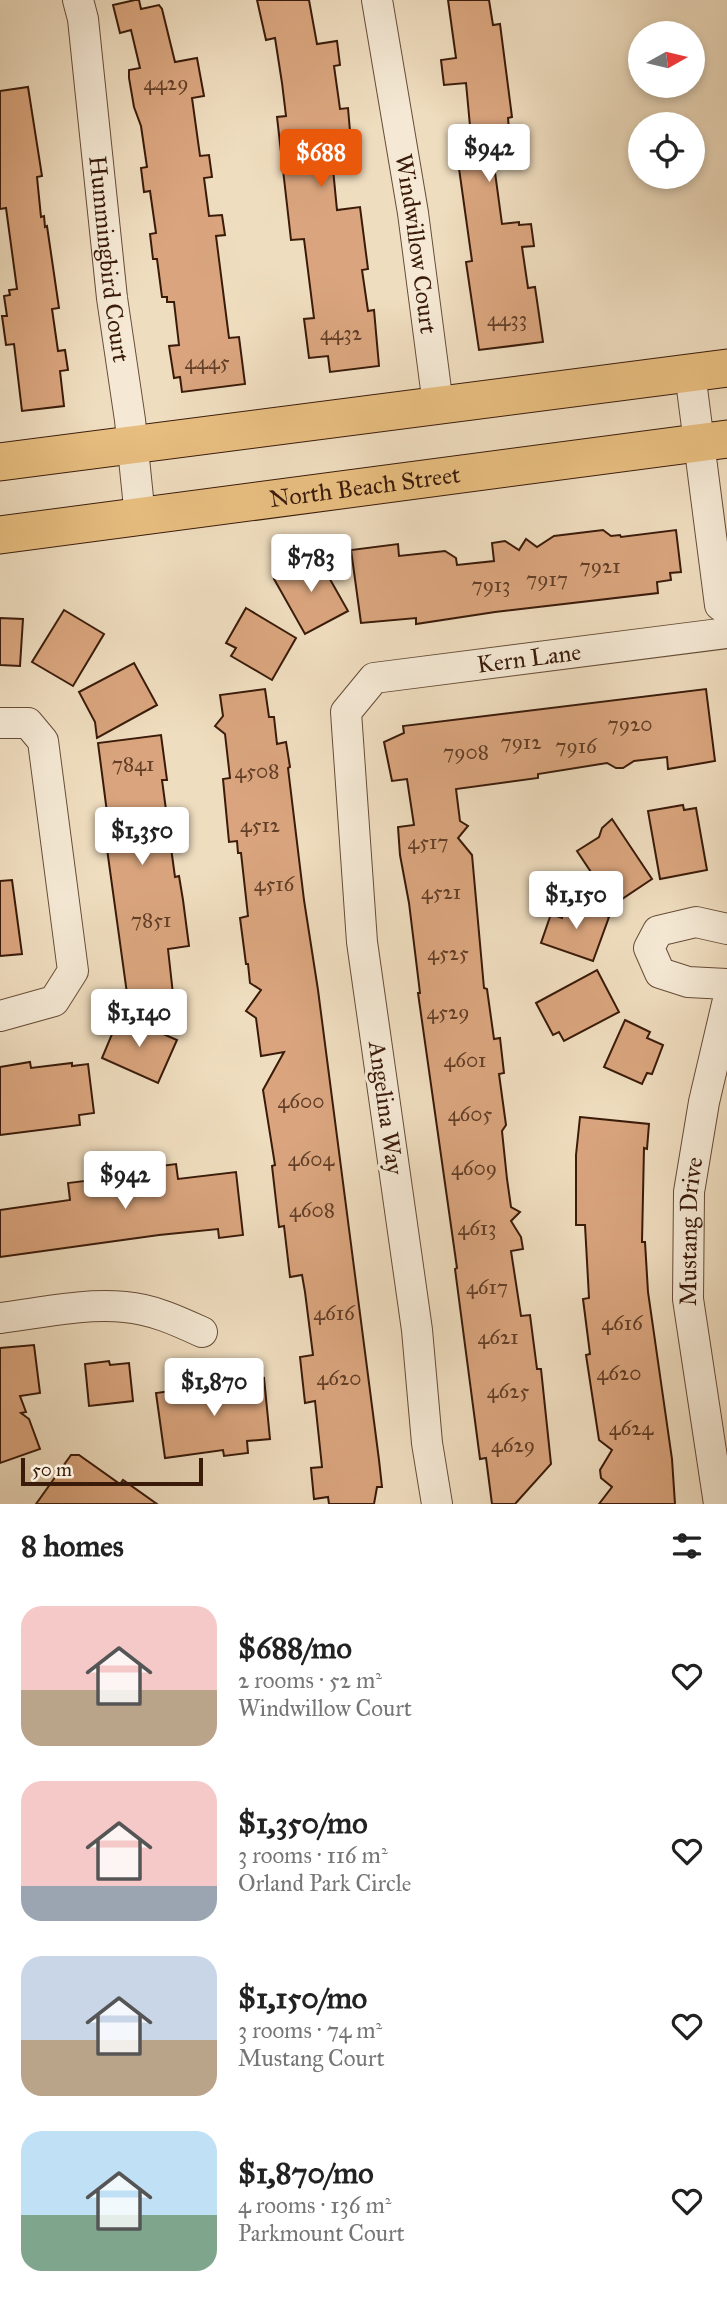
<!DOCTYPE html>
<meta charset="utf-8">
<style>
:root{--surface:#fff;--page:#f6f6f6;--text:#222;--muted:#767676;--accent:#ea580c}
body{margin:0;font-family:"IM FELL Great Primer",serif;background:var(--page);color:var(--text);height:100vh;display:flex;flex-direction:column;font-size:26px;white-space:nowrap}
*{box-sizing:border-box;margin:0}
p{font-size:23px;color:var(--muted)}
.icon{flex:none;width:38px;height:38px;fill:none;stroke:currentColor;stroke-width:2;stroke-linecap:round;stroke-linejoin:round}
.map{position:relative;height:1504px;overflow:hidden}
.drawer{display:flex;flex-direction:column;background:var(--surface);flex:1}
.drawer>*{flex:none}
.needle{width:46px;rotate:82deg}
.controls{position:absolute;left:628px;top:21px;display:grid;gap:14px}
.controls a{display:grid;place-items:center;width:77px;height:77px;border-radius:50%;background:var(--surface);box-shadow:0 4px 10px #0003;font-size:35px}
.scale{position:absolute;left:21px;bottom:18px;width:182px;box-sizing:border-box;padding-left:7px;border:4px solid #3a1b0a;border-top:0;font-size:19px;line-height:24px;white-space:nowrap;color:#3a1b0a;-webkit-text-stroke:5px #f5e9d5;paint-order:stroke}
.price{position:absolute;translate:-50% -60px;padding:0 16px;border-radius:7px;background:#fff;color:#222;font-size:23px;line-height:46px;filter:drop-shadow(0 2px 4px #0008)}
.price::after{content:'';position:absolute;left:50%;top:42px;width:21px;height:16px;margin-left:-10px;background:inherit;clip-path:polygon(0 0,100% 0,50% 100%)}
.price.current{background:var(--accent);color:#fff}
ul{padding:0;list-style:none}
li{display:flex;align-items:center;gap:21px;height:175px;padding:0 21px}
li span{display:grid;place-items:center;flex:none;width:196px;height:140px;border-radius:21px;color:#555}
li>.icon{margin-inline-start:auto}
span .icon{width:84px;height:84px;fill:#fffc;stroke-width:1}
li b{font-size:30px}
h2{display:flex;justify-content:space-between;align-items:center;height:84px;padding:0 21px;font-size:30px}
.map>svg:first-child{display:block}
</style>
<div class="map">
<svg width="727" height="1504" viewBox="0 0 727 1504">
<rect width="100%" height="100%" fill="#efddbf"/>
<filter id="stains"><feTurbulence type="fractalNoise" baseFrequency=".00286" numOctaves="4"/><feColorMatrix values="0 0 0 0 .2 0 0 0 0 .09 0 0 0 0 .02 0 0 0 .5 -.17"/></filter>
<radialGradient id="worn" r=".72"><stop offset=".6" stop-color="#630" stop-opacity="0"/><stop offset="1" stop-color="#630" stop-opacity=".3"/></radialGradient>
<!-- building -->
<g fill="#daa57e" stroke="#3a1b0a" stroke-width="2">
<polygon points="135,0 139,0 141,9 159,5 162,9 175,62 197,58 204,96 192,98 200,156 209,155 212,177 204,178 209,216 222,215 225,235 216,236 229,338 239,337 245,384 182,392 180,377 174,378 169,346 179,345 174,302 167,302 167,297 162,297 157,259 153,259 150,234 156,233 150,191 144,192 141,168 147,167 141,126 134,107 129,78 129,70 140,68 131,30 120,33 113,5"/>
<polygon points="257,0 309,0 317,44 337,41 340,65 334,66 340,109 348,108 353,166 333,169 337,210 360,207 368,269 362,270 368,311 374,310 379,366 330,372 328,356 309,358 304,319 314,318 304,239 291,240 277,117 286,116 282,83 275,38 266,40"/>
<polygon points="448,0 489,0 493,25 500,24 512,117 508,118 510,141 491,143 502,224 519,222 519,225 531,224 534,246 522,247 528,288 535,287 543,342 479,350 466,262 472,261 456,147 453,148 451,128 470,126 466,83 444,85 441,60 456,58"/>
<polygon points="28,87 42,176 37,177 41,217 44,216 45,227 47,226 59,308 52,309 58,351 65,350 68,370 60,371 64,406 22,411 14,344 6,345 2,316 7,316 4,296 10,295 9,290 17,289 6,208 0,209 0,91"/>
<polygon points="603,530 611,536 620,535 621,537 676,530 681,572 670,573 671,580 657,582 658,593 495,612 416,624 416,618 361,623 351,550 398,544 399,556 445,551 456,558 457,565 494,561 492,543 505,541 519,550 526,539 537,547 554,536"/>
<polygon points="314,551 348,611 305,634 274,579 301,565 298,560"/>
<polygon points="246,608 296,638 272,680 231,656 236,648 226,643"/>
<polygon points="64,610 104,634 73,686 32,662"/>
<polygon points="0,618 23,619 20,666 0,665"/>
<polygon points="134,663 157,705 97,738 95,722 79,692"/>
<polygon points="265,689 269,717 274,717 277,744 286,742 290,767 288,768 304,900 318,990 379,1460 382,1487 377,1487 374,1504 329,1504 328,1497 314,1499 311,1468 322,1467 315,1401 305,1403 300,1357 313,1355 305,1292 302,1275 290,1277 284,1226 279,1227 272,1166 275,1165 263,1090 284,1052 261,1056 256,1018 246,1011 261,990 250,983 248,964 246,964 240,918 248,916 241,853 238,853 237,841 229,842 223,779 230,778 225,734 215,726 223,716 220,695"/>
<polygon points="706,689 715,761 668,769 667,757 634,761 623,768 616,768 607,763 538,774 538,778 456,789 460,821 468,826 458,838 472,855 484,988 487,989 494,1039 500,1038 504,1073 499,1074 506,1125 502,1131 507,1179 511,1207 520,1212 511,1221 521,1237 523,1249 511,1251 521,1316 530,1315 537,1369 541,1369 551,1464 515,1504 492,1504 486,1458 480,1459 455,1269 457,1268 418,993 420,993 409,903 400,855 398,827 414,825 407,779 392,781 384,742 404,733 403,726"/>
<polygon points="161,735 167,780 162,780 172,855 175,877 179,876 183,900 189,946 168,949 174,1003 129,1008 103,820 108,820 98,743"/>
<polygon points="683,805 684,810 696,808 707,870 660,879 648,811"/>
<polygon points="612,819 652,879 613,905 577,851 599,837 602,828"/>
<polygon points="12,880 22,954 0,956 0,881"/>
<polygon points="567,902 609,917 593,961 541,943 551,914 562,918"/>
<polygon points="597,970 619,1012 564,1041 559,1032 553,1035 536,1003"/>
<polygon points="120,1015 177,1040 158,1083 102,1058"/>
<polygon points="625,1020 650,1032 647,1038 663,1045 652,1074 647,1073 642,1084 604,1067"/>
<polygon points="30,1062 31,1068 72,1063 72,1066 88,1064 94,1113 79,1115 80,1125 0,1135 0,1067"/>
<polygon points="580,1117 649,1124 647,1149 644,1148 642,1242 645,1242 648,1292 672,1459 675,1504 599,1504 612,1487 601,1478 600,1470 612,1450 599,1440 586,1355 590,1354 583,1299 589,1298 585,1225 576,1225 576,1155"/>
<polygon points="176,1164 178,1179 236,1172 243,1235 219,1238 218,1229 159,1235 0,1257 0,1210 70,1200 68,1183 101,1179 100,1175 129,1170"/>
<polygon points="34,1345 40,1393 20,1396 26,1412 21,1413 29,1419 40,1449 0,1463 0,1348"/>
<polygon points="109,1361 110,1365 129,1363 133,1401 89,1406 85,1364"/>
<polygon points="264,1378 270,1439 247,1441 248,1453 224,1456 223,1450 165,1458 156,1393"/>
<polygon points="71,1455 79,1455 120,1484 123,1480 157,1504 36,1504"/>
</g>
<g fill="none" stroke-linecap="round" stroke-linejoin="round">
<defs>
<g id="minor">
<path id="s1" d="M78,0l5,19 29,279 18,122 10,97"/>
<path id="s2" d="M377,0l36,213 25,192"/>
<polyline points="690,373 720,605 727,610"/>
<polyline points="0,723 28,723 43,741 73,971 54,1001 0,1016"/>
<polyline points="727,929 696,922 658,931 649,948 660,973 688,982 727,984"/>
<path d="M0,1318c41,-5 83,-15 125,-11 27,2 53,14 77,25"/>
<path id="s3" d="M437,1504l-10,-61 -10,-113 -55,-388 -16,-230 28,-34 353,-45"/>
<path id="s4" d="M719,1504l-31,-205 1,-107 15,-90 23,-98"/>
</g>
<g id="major">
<polyline points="0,462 727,368"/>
<path id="s5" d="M0,535l727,-96"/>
</g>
</defs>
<!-- minor casing -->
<use href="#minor" stroke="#674c37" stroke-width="32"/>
<!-- major casing -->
<use href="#major" stroke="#3a1b0a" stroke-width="39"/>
<!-- minor -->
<use href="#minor" stroke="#f5e9d5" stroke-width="30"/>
<!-- major -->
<use href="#major" stroke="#e8be80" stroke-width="37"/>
</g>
<g text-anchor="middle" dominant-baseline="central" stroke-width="6" stroke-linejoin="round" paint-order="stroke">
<!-- number labels -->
<g font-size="21" fill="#623e27">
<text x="166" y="83">4429</text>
<text x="507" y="319">4433</text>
<text x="341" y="333">4432</text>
<text x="207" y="362">4445</text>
<text x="600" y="566">7921</text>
<text x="547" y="579">7917</text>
<text x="491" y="585">7913</text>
<text x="630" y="724">7920</text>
<text x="521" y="742">7912</text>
<text x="576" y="746">7916</text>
<text x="466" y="752">7908</text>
<text x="133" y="764">7841</text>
<text x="257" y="771">4508</text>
<text x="260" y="825">4512</text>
<text x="428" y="842">4517</text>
<text x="274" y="884">4516</text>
<text x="441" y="892">4521</text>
<text x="151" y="920">7851</text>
<text x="448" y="953">4525</text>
<text x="448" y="1012">4529</text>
<text x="465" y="1060">4601</text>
<text x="301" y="1101">4600</text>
<text x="470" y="1114">4605</text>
<text x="311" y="1159">4604</text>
<text x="474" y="1168">4609</text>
<text x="312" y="1210">4608</text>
<text x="477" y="1228">4613</text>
<text x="487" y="1287">4617</text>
<text x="334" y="1313">4616</text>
<text x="622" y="1323">4616</text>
<text x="498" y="1337">4621</text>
<text x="619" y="1373">4620</text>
<text x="339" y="1378">4620</text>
<text x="508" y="1391">4625</text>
<text x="631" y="1428">4624</text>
<text x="513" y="1445">4629</text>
</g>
<!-- street labels -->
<g font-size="24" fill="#3a1b0a" stroke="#f5e9d5">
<text stroke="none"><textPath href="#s2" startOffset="247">Windwillow Court</textPath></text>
<text stroke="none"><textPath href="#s1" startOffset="261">Hummingbird Court</textPath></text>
<text stroke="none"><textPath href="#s5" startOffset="368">North Beach Street</textPath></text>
<text stroke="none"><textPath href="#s3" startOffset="998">Kern Lane</textPath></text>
<text transform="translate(386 1108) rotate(82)">Angelina Way</text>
<text stroke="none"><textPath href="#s4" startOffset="275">Mustang Drive</textPath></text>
</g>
</g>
<rect width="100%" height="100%" filter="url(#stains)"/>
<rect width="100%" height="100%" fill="url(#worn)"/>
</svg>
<div class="controls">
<a><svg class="needle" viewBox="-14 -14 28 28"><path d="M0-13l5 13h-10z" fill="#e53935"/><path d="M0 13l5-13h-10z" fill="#767676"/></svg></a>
<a><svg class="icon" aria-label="locate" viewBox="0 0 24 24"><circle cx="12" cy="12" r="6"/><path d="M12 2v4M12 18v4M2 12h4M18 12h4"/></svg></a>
</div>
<div class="scale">50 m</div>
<b class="price" style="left:489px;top:184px">$942</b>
<b class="price current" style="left:321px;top:189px">$688</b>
<b class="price" style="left:311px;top:594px">$783</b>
<b class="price" style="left:142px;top:867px">$1,350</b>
<b class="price" style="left:576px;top:931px">$1,150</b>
<b class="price" style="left:139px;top:1049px">$1,140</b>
<b class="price" style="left:125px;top:1211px">$942</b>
<b class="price" style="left:214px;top:1418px">$1,870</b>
</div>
<section class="drawer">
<h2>8 homes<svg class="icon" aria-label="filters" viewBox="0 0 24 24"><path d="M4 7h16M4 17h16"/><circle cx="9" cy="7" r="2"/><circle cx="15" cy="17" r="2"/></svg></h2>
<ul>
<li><span style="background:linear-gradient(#f6c9c9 60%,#b9a48a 0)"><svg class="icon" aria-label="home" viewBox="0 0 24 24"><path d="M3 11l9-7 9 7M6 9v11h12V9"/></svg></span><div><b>$688/mo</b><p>2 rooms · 52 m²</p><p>Windwillow Court</p></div><svg class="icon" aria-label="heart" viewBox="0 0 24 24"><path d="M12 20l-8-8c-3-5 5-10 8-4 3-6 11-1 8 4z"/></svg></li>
<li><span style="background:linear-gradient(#f6c9c9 75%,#9aa5b1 0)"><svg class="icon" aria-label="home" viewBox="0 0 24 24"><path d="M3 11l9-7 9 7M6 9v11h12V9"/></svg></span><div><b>$1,350/mo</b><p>3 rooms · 116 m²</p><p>Orland Park Circle</p></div><svg class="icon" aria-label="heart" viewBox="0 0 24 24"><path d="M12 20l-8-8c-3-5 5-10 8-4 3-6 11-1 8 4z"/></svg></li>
<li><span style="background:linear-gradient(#c9d6e8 60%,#b9a48a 0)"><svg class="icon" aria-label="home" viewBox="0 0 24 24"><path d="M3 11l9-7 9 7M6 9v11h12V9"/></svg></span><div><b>$1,150/mo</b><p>3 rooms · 74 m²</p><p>Mustang Court</p></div><svg class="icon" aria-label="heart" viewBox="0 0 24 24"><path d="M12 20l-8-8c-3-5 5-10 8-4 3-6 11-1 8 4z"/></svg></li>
<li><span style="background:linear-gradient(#bfe0f5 60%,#7fa58c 0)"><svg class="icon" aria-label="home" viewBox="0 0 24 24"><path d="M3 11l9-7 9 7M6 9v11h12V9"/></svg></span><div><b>$1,870/mo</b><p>4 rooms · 136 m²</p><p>Parkmount Court</p></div><svg class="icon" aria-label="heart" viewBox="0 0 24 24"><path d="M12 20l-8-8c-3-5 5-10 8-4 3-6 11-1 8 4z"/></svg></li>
</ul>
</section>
